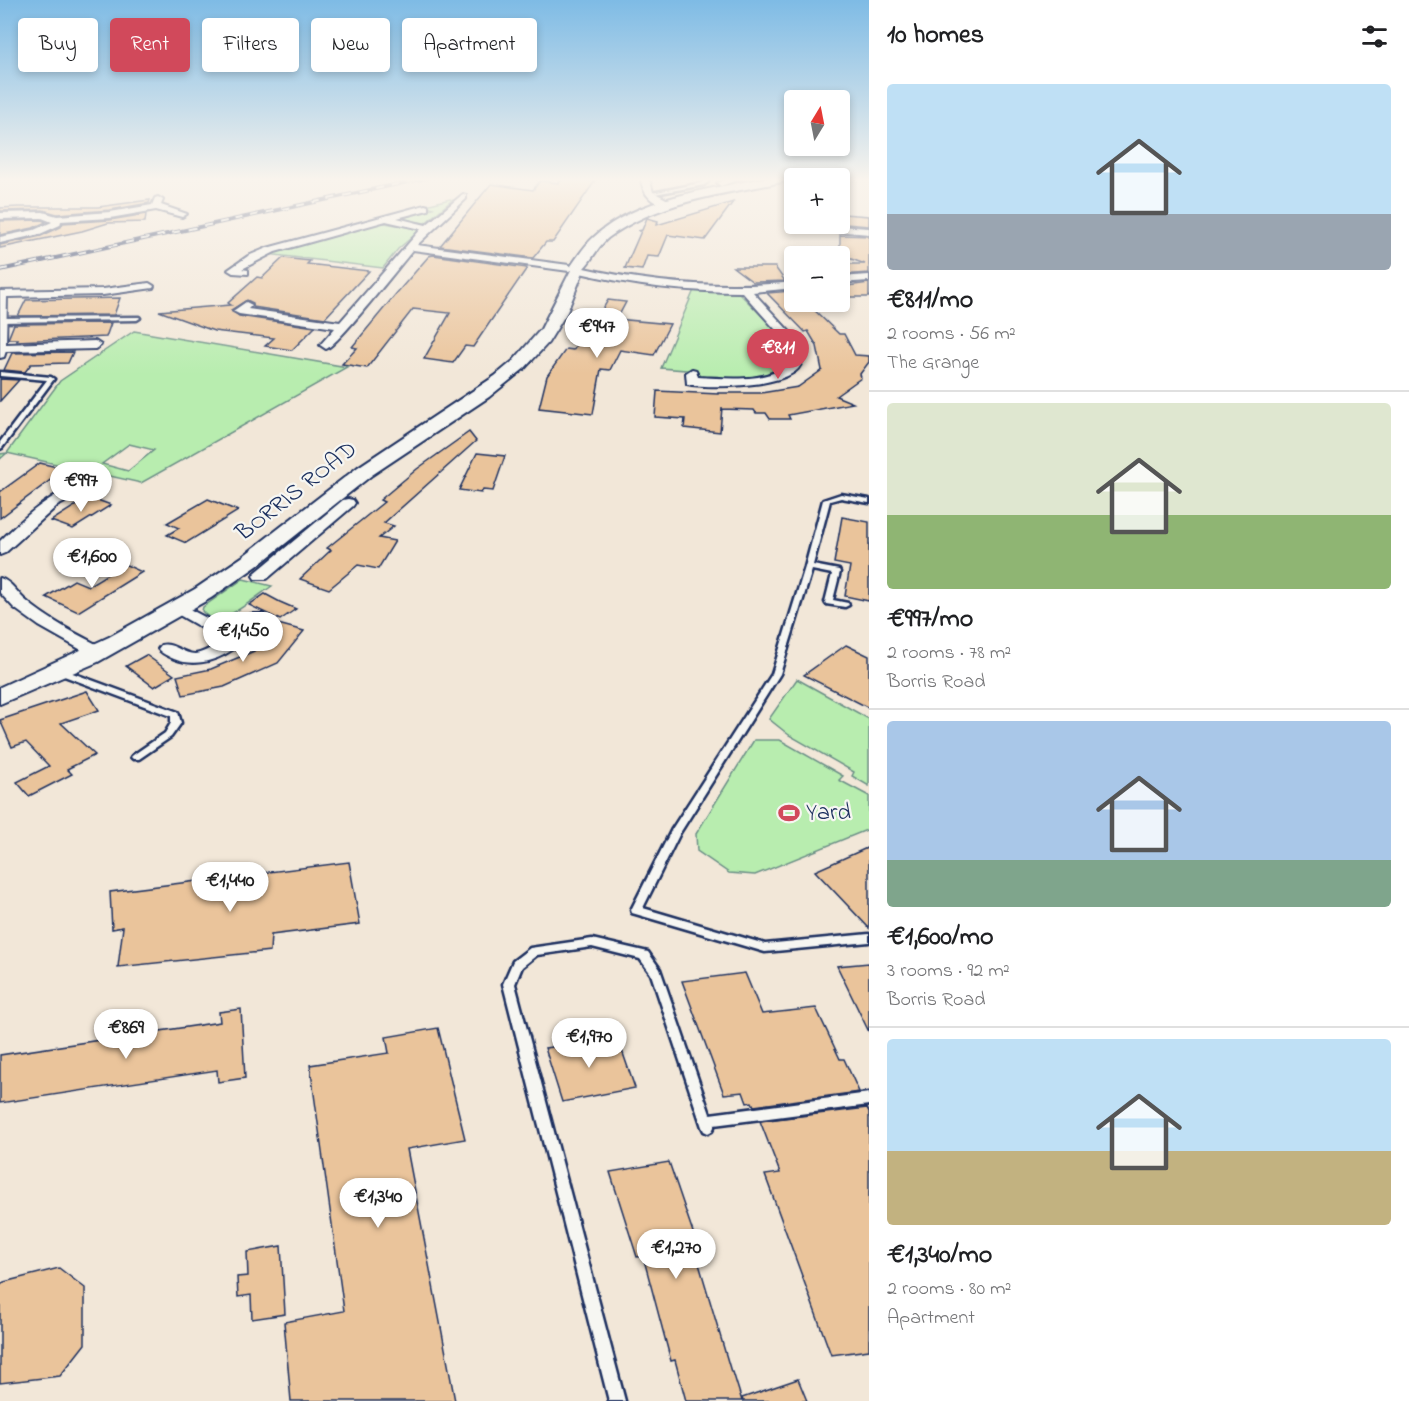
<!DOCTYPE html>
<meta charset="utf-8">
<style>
:root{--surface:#fff;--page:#f6f6f6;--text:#202124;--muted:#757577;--line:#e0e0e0;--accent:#d1495b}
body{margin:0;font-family:"Indie Flower",sans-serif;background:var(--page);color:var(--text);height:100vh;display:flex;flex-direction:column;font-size:22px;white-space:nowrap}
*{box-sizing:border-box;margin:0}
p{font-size:20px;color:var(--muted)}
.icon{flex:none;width:33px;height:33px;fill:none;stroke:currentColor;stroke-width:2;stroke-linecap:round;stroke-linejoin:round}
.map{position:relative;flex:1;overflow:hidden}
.sheet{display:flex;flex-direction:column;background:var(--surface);width:540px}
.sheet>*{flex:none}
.top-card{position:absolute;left:18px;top:18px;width:570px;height:54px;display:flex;gap:12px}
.needle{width:39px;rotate:10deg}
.fabs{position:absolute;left:784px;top:90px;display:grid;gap:12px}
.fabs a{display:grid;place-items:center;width:66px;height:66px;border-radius:6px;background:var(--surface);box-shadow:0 3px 9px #0003;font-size:30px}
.price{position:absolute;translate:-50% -51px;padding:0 14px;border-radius:21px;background:#fff;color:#222;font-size:20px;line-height:39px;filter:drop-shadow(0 2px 3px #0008)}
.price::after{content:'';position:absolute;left:50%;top:36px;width:18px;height:14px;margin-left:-9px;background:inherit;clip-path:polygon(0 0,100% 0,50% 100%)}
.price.current{background:var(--accent);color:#fff}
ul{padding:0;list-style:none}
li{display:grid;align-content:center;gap:12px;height:318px;padding:0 18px}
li+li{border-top:2px solid var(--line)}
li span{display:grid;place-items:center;height:186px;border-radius:6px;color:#555}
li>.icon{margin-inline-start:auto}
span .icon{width:108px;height:108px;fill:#fffc;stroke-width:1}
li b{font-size:26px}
h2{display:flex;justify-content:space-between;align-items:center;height:72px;padding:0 18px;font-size:26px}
.pill{padding:0 21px;border-radius:6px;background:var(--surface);box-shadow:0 3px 9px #0003;font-size:21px;line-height:54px}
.pill.current{background:var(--accent);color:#fff}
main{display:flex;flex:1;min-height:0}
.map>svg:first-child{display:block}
</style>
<main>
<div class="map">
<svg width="869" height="1401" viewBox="0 0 869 1401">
<rect width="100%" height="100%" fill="#f2e7d8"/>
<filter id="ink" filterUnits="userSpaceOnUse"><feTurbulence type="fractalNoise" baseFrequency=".0167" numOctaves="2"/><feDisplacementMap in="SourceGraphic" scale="12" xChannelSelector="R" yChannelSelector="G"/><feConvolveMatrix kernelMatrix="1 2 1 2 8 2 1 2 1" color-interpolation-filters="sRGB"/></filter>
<g filter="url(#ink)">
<!-- green -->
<g fill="#b8edaf" stroke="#6a8e86" stroke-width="1.5" fill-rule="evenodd">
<polygon points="450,199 452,200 425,223 404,220 403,218 433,208 426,205"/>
<polygon points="385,223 412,228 419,231 398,249 383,268 267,254 374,224"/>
<path d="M694,290l45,3 49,49 2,12c-14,30 -62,24 -91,23l-1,-6 -37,-3z"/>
<path d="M134,331l213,36 -206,116 -134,-30 -7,6v-5l7,-1 53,-72zM129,444l25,6 -26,21 -26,-7z"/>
<path d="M243,579l29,7c-12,8 -41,32 -54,33 -7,1 -12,-3 -16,-8l1,-4z"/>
<polygon points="797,679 869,719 869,786 852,776 854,772 789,735 769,719"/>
<polygon points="754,740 780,740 843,776 839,780 869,796 869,829 755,875 729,873 697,851 696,834"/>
</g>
<!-- building -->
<g fill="#eac49b" stroke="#1b2f5e" stroke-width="1.5">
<polygon points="563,178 595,181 553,242 546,242 533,258 440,246 491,184 533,190 540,181 559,183"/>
<polygon points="150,200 149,203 110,210 57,214 43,210 0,211 0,208 18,207 98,207"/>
<polygon points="733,202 705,240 668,235 659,257 647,256 642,270 625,268 641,231 638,231 642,230 647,218 658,221 657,225"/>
<polygon points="146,214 145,222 108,223 82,231 0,248 0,245 41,236 61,227 63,223 110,220"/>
<polygon points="843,214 869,216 869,226 846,224"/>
<polygon points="42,220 46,222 33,228 0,235 0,221"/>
<polygon points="840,235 869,236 869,273 840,275 840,264 865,264 840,255"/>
<polygon points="433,255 527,268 473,347 465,346 453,363 424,359 450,313 413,309 367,368 342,364 357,348 352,347 395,295 429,256"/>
<polygon points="283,258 310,261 307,264 369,271 325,318 253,307 253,303 247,300 231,310 239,316 315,327 292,350 265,346 274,338 214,331 159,311 231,305 228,303 257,277 262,278"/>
<polygon points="733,267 775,267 785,281 753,282"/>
<polygon points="869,283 869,297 850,297 840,287"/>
<polygon points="792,291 795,302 806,302 839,334 844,334 855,355 869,356 869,362 860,374 861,378 836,396 853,403 788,415 790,419 770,419 766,413 756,413 754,410 722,409 722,407 720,432 684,428 685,419 655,417 657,391 718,394 718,393 761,393 798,387 822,370 817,346 808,331 805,332 767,293"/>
<polygon points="120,298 114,315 18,316 26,300"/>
<polygon points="608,300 626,302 617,319 670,324 654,355 620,350 610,370 601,369 593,414 539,408 547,376 566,349 573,350 582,336 586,337"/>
<polygon points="111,323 106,337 17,341 18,339 8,339 14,324"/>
<polygon points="73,352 68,363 31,364 25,372 4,370 12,353"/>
<polygon points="0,379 19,380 0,401"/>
<polygon points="469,432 476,441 384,523 394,526 379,538 395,541 378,569 358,565 329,589 300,579 331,550 327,548 384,502 380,500 417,469"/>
<polygon points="477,453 505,456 493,491 483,490 481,493 459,490"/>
<polygon points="40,463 65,469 0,518 0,492"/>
<polygon points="89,497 111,505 73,529 51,521"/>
<polygon points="208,499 238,511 186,543 167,535 179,528 167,523"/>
<polygon points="842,517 869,522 869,601 845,596 850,566 834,563"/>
<polygon points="124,564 142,572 78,612 46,597 74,580 88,586"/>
<polygon points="265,594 280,602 296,609 280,620 249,605"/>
<polygon points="278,624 304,631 278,663 224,687 183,695 177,676 211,669 254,651"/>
<polygon points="846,645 869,656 869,708 804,675"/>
<polygon points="146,655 174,675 154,687 126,666"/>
<polygon points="87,691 99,710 61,723 95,755 67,769 72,774 29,796 17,782 49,766 26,742 12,747 0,720"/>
<polygon points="869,847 869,928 815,871"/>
<polygon points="349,862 360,924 271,935 270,951 118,967 123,927 112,929 110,892"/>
<polygon points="869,963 869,1032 837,966"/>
<polygon points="745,973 762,1014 816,1008 840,1059 844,1059 859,1092 754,1106 752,1102 747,1103 743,1092 724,1094 682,981"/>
<polygon points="241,1009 245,1078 218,1082 217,1070 0,1103 0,1055 220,1022 219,1012"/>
<polygon points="438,1028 465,1139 407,1149 455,1401 291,1401 284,1322 344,1311 310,1065 389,1053 386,1037"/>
<polygon points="618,1039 635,1088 562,1102 545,1048"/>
<polygon points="867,1108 869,1112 869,1350 831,1355 765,1175 780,1173 760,1121"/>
<polygon points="669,1162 698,1247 694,1247 731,1372 733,1372 742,1401 686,1401 675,1360 671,1361 643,1256 637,1257 610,1172"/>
<polygon points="281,1246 285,1314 252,1319 251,1295 238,1297 237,1277 248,1276 247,1252"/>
<polygon points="59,1268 85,1288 85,1344 60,1376 0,1383 0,1286 4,1282"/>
<polygon points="798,1379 807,1401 743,1401 742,1398"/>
</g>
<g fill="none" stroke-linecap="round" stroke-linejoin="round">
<defs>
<g id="lane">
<polygon points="703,178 707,178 708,182 704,185 649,195 647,194 701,183 704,181"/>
<polygon points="139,317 140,318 137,320 0,322 0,318"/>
<polygon points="0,372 51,377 54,379 2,448 0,449 0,442 47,380 0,376"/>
<polygon points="841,494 869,499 869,503 841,498 830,501 813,565 839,570 840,572 833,600 848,603 849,605 845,607 826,604 825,602 832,574 812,570 780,674 680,833 643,908 765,944 869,934 869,942 765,952 632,913 631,910 672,829 772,674 805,567 823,500"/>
<polygon points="59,668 178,712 181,723 171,737 139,759 133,759 131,757 133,755 165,733 171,723 171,716 56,673 55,671 56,669"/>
<polygon points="592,939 648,952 660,969 710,1114 869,1093 869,1105 714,1125 714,1127 712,1131 708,1133 704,1131 702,1127 651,974 640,959 592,947 537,955 522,967 515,984 625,1401 609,1401 503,984 513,961 530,948"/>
</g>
<g id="street">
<path d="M641,178h8l4,14 19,10v4c-17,1 -30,-11 -31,-28z"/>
<polygon points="729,178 742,178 721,186 717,183"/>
<path d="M463,194l3,1v4l-49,46 152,20 5,3 -5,3 -156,-21c-13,15 -75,95 -87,99l-6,-4 15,-17 -96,-14 -6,-3 13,-9 6,3 -4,4 92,13 81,-93 -35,-8 -111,31 -33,17 6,1v4l-15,-1 -5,-3 20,-14 19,-8 158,-43 3,1v4l-31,8 29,7z"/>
<polygon points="158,197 163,200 161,205 187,214 182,217 156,210 110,218 61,221 60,225 40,234 0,243 0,237 34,230 52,222 42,218 0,219 0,213 43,212 57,216 110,212 152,205 155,198"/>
<polygon points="839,226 869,228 869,234 836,231 836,227"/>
<path d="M584,268c70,16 139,21 211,14v6l-42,4 50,54c0,8 1,16 -5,23 -17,18 -88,20 -111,15l-1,-11 6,-4 4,1 2,7c27,1 70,7 91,-14l2,-16 -49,-55c-55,0 -108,-6 -162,-19v-4z"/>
<polygon points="869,275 869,281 840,283 840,277"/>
<polygon points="149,283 154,286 153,288 103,295 7,297 6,344 95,341 101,345 95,349 6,351 4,357 0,358 0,291 103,289"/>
<path d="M89,481l5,1 2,3 -2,3 -37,18 -52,47 -5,2v-14c25,-25 54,-51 89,-60z"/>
<polygon points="348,499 353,500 355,503 353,506 267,579 255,579 253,576 255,573 343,500"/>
<path d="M0,578c10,3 17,14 24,21 24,21 53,35 80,49l3,4 -3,4h-12l-53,-30 -25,-18 -14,-15z"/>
<path d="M178,603l55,29 18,-18h12l2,4c-20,28 -56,55 -91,41 -6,-3 -12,-5 -16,-10l3,-4c13,-3 21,9 34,9 10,-1 20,-9 28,-14l-51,-29 -2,-3 2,-3z"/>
</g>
<path id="secondary" d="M764,178h24l-6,4c-59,12 -124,19 -174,56 -11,9 -16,23 -26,32l1,2 -16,40 -19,31 -23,25 -36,29 -117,78 -115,91 -46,32 -113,64 -98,42v-17l109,-50 86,-48 47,-32 116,-90 137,-91 18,-15 28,-32 31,-61 -1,-2c7,-10 14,-21 23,-29 42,-39 116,-48 170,-59z"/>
</defs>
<!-- lane casing -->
<use href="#lane" stroke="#1b2f5e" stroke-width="5"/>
<!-- street casing -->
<use href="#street" stroke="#1b2f5e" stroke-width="4"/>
<!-- secondary casing -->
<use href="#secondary" stroke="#1b2f5e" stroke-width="4"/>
<!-- lane -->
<use href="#lane" fill="#f6f6f2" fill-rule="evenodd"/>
<!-- street -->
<use href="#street" fill="#f6f6f2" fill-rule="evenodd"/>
<!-- secondary -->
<use href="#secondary" fill="#f6f6f2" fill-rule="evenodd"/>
<defs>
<polyline id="rail" points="0,270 426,178"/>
</defs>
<!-- rail casing -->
<use href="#rail" stroke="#1b2f5e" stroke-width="4"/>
<!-- rail -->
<use href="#rail" stroke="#f6f6f2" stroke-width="2" stroke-dasharray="8" stroke-linecap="butt"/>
</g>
</g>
<!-- sky -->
<linearGradient id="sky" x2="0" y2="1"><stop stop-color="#7ebbe5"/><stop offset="0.48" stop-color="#f9f4ed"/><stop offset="1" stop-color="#f9f4ed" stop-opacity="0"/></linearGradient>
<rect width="869" height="374" fill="url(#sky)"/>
<!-- icons -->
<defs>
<symbol id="stadium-bare" viewBox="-9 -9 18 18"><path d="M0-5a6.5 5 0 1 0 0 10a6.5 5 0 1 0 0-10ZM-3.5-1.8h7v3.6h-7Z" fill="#d1495b" stroke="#f6f6f2" stroke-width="2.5" paint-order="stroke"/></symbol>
</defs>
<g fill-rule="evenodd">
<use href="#stadium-bare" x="774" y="798" width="30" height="30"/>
</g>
<g text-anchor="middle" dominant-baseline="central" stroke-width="4.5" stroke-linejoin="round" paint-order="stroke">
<!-- street labels -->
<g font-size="24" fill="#1b2f5e" stroke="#f6f6f2">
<text transform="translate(297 492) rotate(-38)">BORRIS ROAD</text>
</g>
<!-- poi labels -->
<g font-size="24" fill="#1b2f5e" stroke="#f6f6f2" text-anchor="start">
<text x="806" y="813">Yard</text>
</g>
</g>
</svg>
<div class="fabs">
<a><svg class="needle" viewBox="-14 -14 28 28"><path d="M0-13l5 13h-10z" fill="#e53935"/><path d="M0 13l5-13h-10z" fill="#757577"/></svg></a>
<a>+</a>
<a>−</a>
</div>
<b class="price" style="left:597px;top:359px">€947</b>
<b class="price current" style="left:778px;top:380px">€811</b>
<b class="price" style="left:81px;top:513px">€997</b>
<b class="price" style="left:92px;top:589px">€1,600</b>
<b class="price" style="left:243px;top:663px">€1,450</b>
<b class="price" style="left:230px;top:913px">€1,440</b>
<b class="price" style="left:126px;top:1060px">€869</b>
<b class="price" style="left:589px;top:1069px">€1,970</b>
<b class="price" style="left:378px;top:1229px">€1,340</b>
<b class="price" style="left:676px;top:1280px">€1,270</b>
<div class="top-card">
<a class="pill">Buy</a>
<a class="pill current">Rent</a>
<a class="pill">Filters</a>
<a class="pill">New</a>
<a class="pill">Apartment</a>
</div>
</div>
<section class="sheet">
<h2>10 homes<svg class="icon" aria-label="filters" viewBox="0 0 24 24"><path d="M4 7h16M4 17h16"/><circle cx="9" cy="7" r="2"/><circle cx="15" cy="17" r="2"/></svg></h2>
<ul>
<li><span style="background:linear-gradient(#bfe0f5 70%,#9aa5b1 0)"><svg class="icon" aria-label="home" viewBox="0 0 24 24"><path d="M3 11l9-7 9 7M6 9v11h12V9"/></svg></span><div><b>€811/mo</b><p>2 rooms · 56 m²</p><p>The Grange</p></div></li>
<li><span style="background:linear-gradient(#dfe7d0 60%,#8fb573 0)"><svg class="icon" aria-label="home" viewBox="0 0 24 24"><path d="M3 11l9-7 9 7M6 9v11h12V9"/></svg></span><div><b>€997/mo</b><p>2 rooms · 78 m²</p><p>Borris Road</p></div></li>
<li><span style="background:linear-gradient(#a9c7e8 75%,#7fa58c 0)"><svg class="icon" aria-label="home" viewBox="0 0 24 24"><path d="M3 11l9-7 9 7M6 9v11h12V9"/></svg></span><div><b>€1,600/mo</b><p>3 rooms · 92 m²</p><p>Borris Road</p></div></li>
<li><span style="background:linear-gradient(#bfe0f5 60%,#c2b280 0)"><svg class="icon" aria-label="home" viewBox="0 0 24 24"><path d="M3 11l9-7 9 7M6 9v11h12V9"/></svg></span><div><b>€1,340/mo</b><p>2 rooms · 80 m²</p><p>Apartment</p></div></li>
</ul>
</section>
</main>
